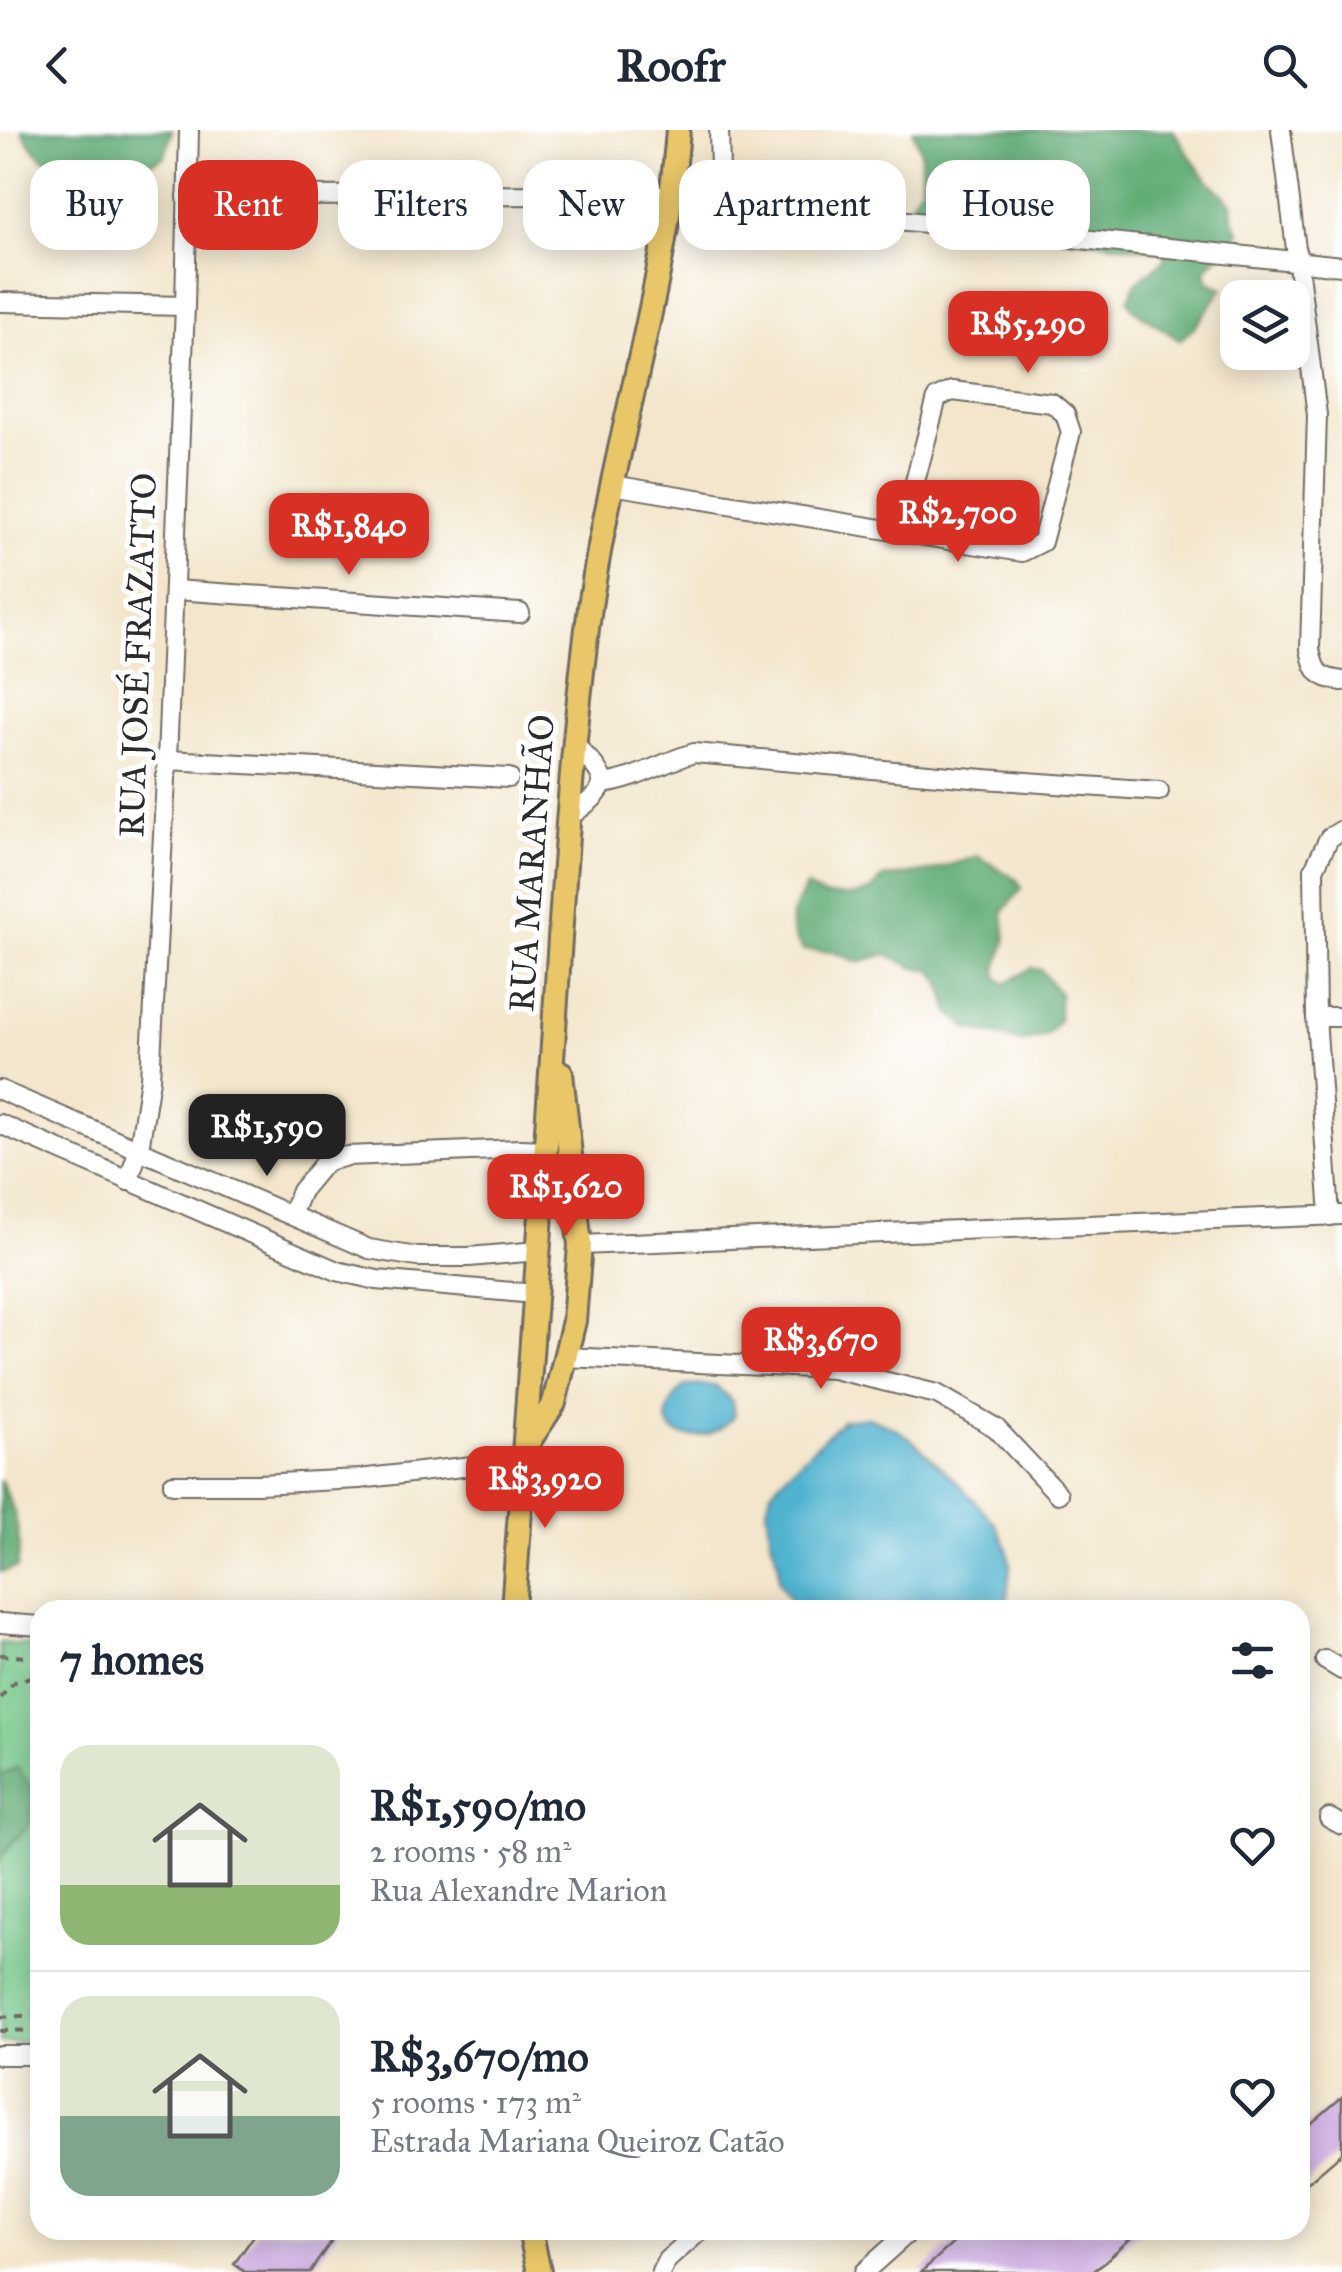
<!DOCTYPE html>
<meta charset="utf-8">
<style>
:root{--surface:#fff;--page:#f6f6f7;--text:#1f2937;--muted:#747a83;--line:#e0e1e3;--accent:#d93025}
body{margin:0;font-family:"IM FELL Great Primer",serif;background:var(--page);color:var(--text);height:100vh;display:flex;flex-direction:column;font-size:38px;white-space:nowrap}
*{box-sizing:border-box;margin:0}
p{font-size:32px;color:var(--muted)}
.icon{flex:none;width:55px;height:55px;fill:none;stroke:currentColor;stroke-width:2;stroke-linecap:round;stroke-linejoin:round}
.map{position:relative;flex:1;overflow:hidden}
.panel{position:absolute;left:30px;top:1470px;width:1280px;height:640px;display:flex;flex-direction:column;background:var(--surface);border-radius:30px;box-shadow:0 5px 25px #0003}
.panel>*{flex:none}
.guide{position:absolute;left:30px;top:30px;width:1282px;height:90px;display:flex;gap:20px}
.controls{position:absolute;left:1220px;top:150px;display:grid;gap:20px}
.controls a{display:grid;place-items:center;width:90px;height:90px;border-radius:20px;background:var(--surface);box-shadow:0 5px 25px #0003;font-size:50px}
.price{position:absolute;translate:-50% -85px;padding:0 22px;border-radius:20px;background:var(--accent);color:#fff;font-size:32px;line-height:65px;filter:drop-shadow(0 2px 5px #0008)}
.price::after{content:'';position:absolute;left:50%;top:60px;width:30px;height:22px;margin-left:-15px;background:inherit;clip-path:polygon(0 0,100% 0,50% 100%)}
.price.selected{background:#222;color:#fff}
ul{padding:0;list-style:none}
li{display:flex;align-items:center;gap:30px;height:250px;padding:0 30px}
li+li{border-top:2px solid var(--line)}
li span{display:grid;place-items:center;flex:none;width:280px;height:200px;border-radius:30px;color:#555}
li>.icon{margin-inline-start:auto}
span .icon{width:120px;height:120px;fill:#fffc;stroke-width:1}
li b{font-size:42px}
h2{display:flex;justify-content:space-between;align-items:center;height:120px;padding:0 30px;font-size:42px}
.tag{padding:0 35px;border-radius:30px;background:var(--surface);box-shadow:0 5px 25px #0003;font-size:35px;line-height:90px}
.tag.selected{background:var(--accent);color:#fff}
header{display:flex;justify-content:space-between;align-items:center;height:130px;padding:0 30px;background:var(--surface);font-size:45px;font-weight:700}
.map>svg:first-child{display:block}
</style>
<header><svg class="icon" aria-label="back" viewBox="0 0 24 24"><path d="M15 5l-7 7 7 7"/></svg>Roofr<svg class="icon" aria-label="search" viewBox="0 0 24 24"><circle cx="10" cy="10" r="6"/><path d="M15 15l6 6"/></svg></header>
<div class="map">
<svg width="1342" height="2142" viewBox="0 0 1342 2142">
<rect width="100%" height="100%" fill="#fff"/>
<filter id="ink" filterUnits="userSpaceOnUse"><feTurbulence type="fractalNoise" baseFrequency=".01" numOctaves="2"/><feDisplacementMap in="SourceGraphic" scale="20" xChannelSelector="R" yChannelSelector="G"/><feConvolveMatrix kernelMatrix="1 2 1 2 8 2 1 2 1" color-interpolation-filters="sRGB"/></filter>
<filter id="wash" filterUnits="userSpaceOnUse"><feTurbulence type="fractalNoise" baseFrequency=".0048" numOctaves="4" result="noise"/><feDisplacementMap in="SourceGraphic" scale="40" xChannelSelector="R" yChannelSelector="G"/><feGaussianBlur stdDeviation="2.25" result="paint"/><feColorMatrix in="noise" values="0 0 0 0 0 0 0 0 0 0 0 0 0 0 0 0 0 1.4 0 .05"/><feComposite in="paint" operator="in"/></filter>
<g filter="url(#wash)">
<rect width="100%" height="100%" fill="#f3e6cc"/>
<!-- green -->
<polygon fill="#76c88a" stroke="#507a5a" stroke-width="2.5" points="0,1513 40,1517 40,1911 0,1913"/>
<!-- forest -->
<g fill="#60ac76" stroke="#466c50" stroke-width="2.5">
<path d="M22,0h150l-7,26c-18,8 -39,20 -59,23 -34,3 -71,-19 -84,-49z"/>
<polygon points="913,0 1173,0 1201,43 1232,73 1233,89 1240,103 1205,140 1208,152 1223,158 1194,198 1179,210 1134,179 1128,170 1136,153 1164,130 1164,121 903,84 921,57 921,22"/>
<path d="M978,726l39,24 5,8 -19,24 3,29 -9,27 1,10 8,6 25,-16 10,2 18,24v26l-12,15 -25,7 -55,-14 -17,-15 -9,-32 -11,-12 -15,-1 -28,-14 -29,8 -25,-10 -30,-2c-19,-23 -12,-39 3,-63l18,9h32l16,-6 11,-12 48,-7z"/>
<path d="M0,1350c15,28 23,56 17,88l-17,4z"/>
<polygon points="17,1638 34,1661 30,1694 9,1716 0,1730 0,1646"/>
</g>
<!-- water -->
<g fill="#50b2cf" stroke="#3e6e7d" stroke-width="2.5">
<path d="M715,1255l17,16 2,14c-26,38 -100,24 -50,-29z"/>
<polygon points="868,1287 895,1298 911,1309 957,1352 995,1393 1007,1418 1010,1436 1006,1480 796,1480 779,1451 778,1431 771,1410 767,1377 771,1361 786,1344 843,1290"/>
</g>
<g id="blocks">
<!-- building -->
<g fill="#cfafe3">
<polygon points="1342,1967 1342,2023 1300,2059 1300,2003"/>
<polygon points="258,2100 339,2100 310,2142 245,2142 234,2134"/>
<polygon points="968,2100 1140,2100 1093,2142 921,2142"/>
</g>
</g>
</g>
<g filter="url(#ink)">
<use href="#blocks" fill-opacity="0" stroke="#716c63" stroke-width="2.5"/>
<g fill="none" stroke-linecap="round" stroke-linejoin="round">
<defs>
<g id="minor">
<polyline points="719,0 720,41 732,66 839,84 1342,136"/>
<path d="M1281,0l36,285 -7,234c4,23 9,29 32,32"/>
<polyline points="187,66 673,65"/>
<polyline points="0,172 185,176"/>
<polyline points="612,355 1022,422 1042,412 1071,302 1065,284 1052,273 952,261 937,268 902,401"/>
<polyline points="174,460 520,483"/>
<polyline points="167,630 509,648"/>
<path d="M602,654c34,-4 60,-22 92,-31l290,26 175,12"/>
<path d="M569,687c42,-31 44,-34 6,-72"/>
<polyline points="1316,887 1342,887"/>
<polyline points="0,960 369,1119 417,1127 469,1127 538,1121"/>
<polyline points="0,994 337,1141 377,1150 535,1164"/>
<polyline points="128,1051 139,1019 150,949 167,630 185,176 189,0"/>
<polyline points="291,1085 301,1061 325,1032 347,1026 520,1019 546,1020"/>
<polyline points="1330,1086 1316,887 1314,739 1329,708 1342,700"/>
<polyline points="580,1115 1342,1085"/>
<polyline points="565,1227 833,1239 937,1264 996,1298 1058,1364"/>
<polyline points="173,1354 258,1354 359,1349 523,1330"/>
<polyline points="0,1493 40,1496"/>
<polyline points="1325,1530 1342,1540"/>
<polyline points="1329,1688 1342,1695"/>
<polyline points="0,1925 40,1925"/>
<polyline points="661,2142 667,2130 701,2100"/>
<polyline points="864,2142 911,2100"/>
</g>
<g id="major">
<polyline points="527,1314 554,1273 574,1191 580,1115 561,943"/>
<path d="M513,1480c13,-184 26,-368 39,-551 10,-144 17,-288 35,-430 21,-168 78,-330 91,-499"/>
<polyline points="530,2100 539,2142"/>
</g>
</defs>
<!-- minor casing -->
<use href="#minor" stroke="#716c63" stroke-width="22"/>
<!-- major casing -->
<use href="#major" stroke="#716c63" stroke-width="28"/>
<!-- path -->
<g stroke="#716c63" stroke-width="4" stroke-dasharray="8 8" stroke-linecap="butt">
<polyline points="0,1525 40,1528"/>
<polyline points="0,1568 14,1552 40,1544"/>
<polyline points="0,1887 40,1885"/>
<polyline points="0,1901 40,1900"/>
</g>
<!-- minor -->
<use href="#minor" stroke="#fff" stroke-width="18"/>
<!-- major -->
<use href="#major" stroke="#e9c769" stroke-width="22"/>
</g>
</g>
<g text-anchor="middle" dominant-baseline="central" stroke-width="10" stroke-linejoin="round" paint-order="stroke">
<!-- street labels -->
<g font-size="35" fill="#2b2b2b" stroke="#fff">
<text transform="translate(138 525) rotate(-88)">RUA JOSÉ FRAZATTO</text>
<text transform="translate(532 733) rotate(-86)">RUA MARANHÃO</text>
</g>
</g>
</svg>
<div class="controls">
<a><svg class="icon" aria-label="layers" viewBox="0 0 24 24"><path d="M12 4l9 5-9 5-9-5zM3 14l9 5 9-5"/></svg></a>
</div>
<b class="price" style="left:1028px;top:246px">R$5,290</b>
<b class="price" style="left:958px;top:435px">R$2,700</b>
<b class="price" style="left:349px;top:448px">R$1,840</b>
<b class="price selected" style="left:267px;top:1049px">R$1,590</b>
<b class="price" style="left:566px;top:1109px">R$1,620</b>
<b class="price" style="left:821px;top:1262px">R$3,670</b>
<b class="price" style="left:545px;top:1401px">R$3,920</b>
<div class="guide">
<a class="tag">Buy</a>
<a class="tag selected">Rent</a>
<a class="tag">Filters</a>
<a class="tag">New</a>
<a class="tag">Apartment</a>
<a class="tag">House</a>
</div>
<section class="panel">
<h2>7 homes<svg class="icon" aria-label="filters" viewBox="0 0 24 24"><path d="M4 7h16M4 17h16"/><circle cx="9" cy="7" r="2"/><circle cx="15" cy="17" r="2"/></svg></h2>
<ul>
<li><span style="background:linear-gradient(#dfe7d0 70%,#8fb573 0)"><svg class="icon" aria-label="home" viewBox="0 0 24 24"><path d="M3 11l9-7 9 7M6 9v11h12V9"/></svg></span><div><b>R$1,590/mo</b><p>2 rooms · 58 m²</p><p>Rua Alexandre Marion</p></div><svg class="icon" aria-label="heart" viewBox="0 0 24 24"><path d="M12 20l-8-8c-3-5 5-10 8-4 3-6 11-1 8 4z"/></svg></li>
<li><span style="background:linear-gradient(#dfe7d0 60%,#7fa58c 0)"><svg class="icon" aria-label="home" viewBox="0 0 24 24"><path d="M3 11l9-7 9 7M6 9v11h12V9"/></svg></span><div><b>R$3,670/mo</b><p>5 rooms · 173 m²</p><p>Estrada Mariana Queiroz Catão</p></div><svg class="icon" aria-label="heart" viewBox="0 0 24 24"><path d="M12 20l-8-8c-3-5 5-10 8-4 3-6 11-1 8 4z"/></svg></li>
</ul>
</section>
</div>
